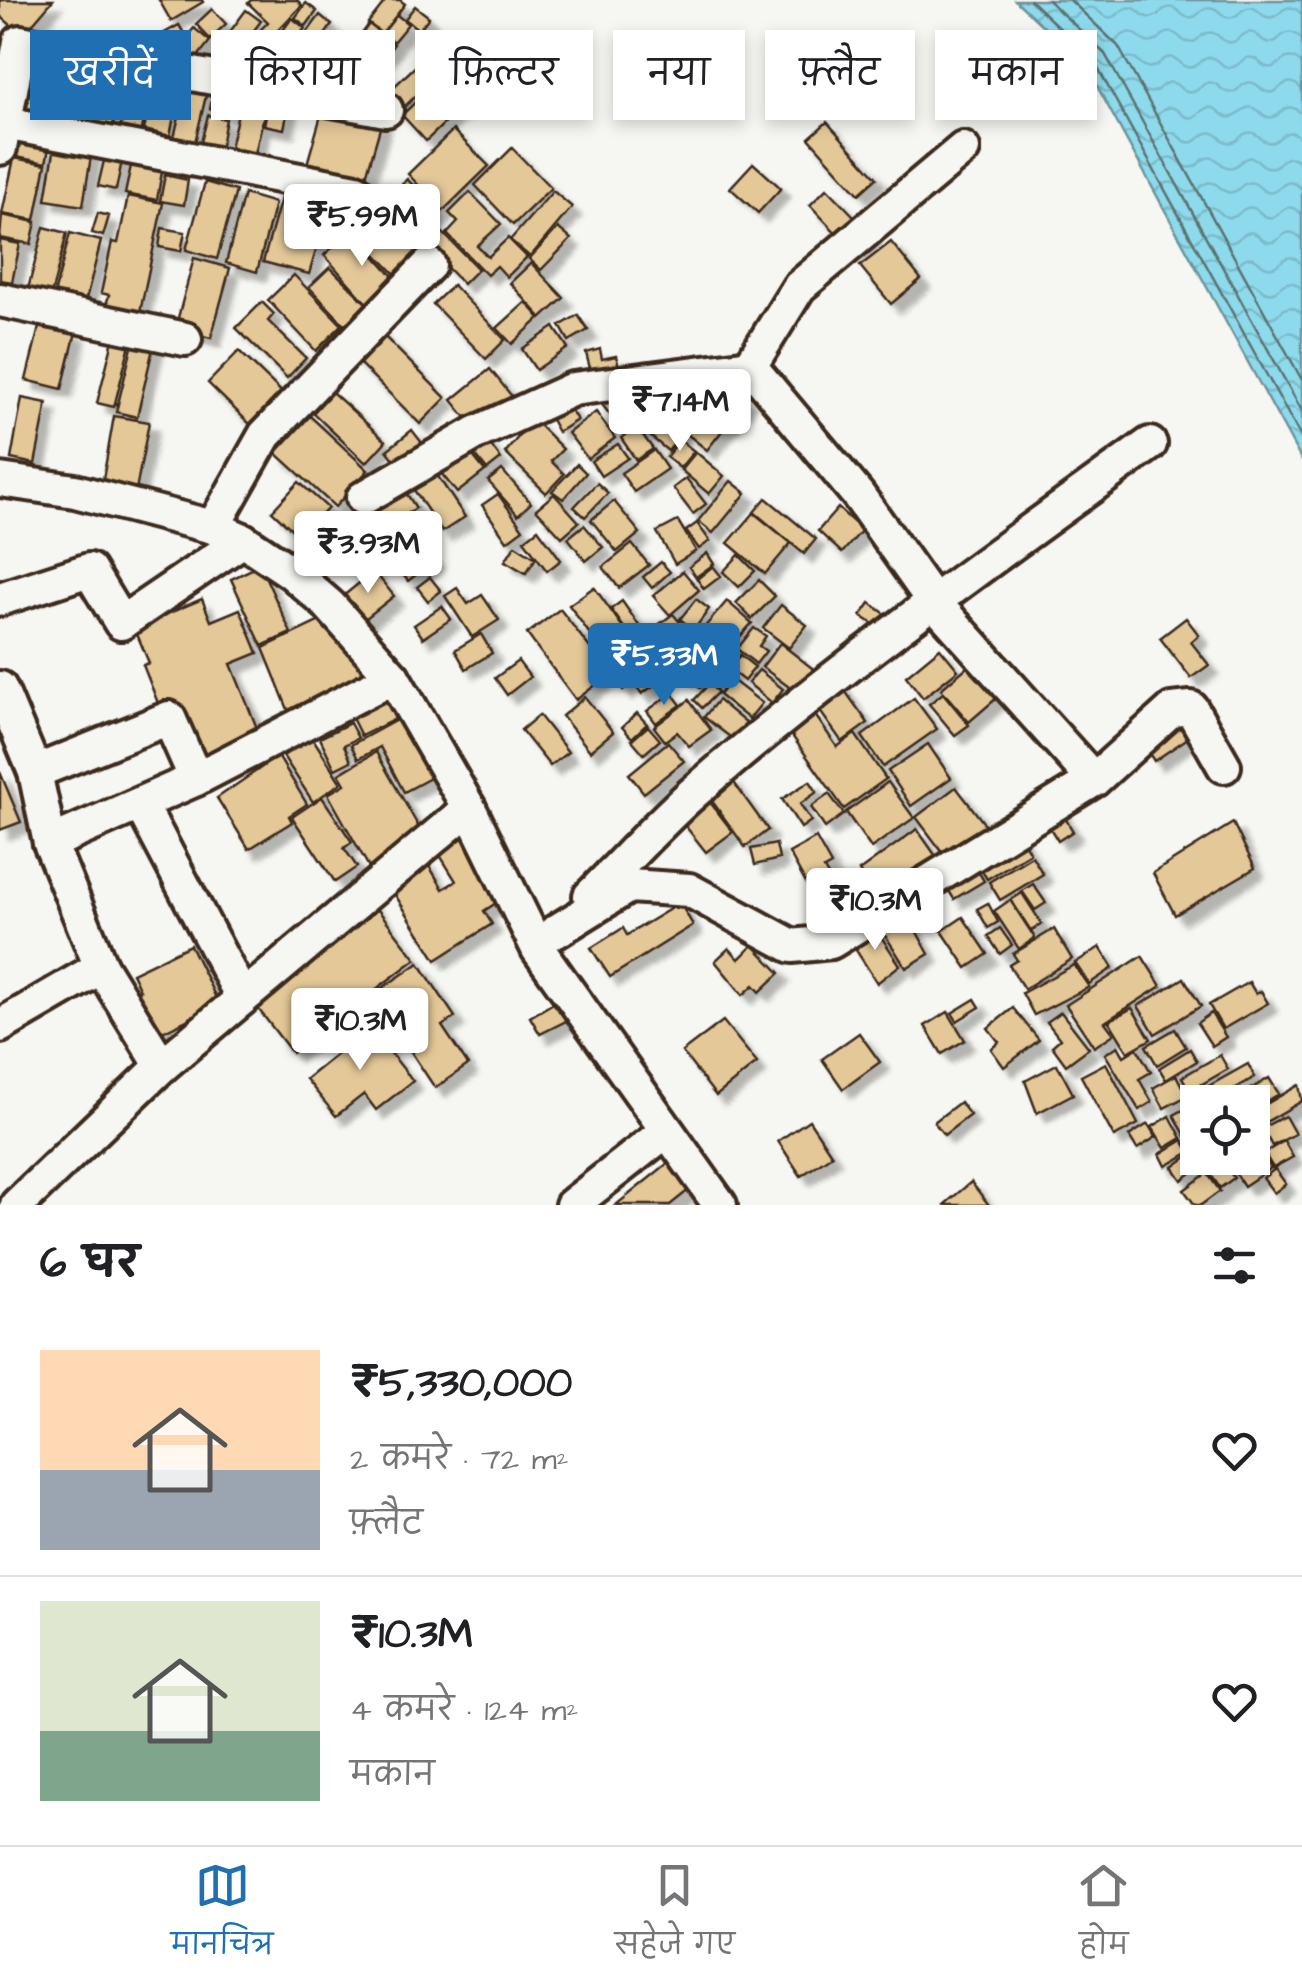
<!DOCTYPE html>
<html lang="hi">
<meta charset="utf-8">
<style>
:root{--surface:#fff;--page:#f2f2f2;--text:#202124;--muted:#757577;--line:#e0e0e0;--accent:#1f6fb2}
body{margin:0;font-family:"Architects Daughter","Playpen Sans Deva",sans-serif;background:var(--page);color:var(--text);height:100vh;display:flex;flex-direction:column;font-size:38px;white-space:nowrap}
*{box-sizing:border-box;margin:0}
p{font-size:32px;color:var(--muted)}
.icon{flex:none;width:55px;height:55px;fill:none;stroke:currentColor;stroke-width:2;stroke-linecap:round;stroke-linejoin:round}
.map{position:relative;height:1205px;overflow:hidden}
.panel{display:flex;flex-direction:column;background:var(--surface);flex:1}
.panel>*{flex:none}
.hud{position:absolute;left:30px;top:30px;width:1242px;height:90px;display:flex;gap:20px}
.buttons{position:absolute;left:1180px;top:1085px;display:grid;gap:20px}
.buttons a{display:grid;place-items:center;width:90px;height:90px;border-radius:0px;background:var(--surface);box-shadow:0 5px 15px #0003;font-size:50px}
.price{position:absolute;translate:-50% -85px;padding:0 22px;border-radius:10px;background:#fff;color:#222;font-size:32px;line-height:65px;filter:drop-shadow(0 2px 5px #0008)}
.price::after{content:'';position:absolute;left:50%;top:60px;width:30px;height:22px;margin-left:-15px;background:inherit;clip-path:polygon(0 0,100% 0,50% 100%)}
.price.active{background:var(--accent);color:#fff}
ul{padding:0;list-style:none}
li{display:flex;align-items:center;gap:30px;height:250px;padding:0 40px}
li+li{border-top:2px solid var(--line)}
li span{display:grid;place-items:center;flex:none;width:280px;height:200px;border-radius:0px;color:#555}
li>.icon{margin-inline-start:auto}
span .icon{width:120px;height:120px;fill:#fffc;stroke-width:1}
li b{font-size:42px}
h2{display:flex;justify-content:space-between;align-items:center;height:120px;padding:0 40px;font-size:42px}
.tag{padding:0 35px;border-radius:0px;background:var(--surface);box-shadow:0 5px 15px #0003;font-size:35px;line-height:90px}
.tag.active{background:var(--accent);color:#fff}
.tabs{display:flex;justify-content:space-around;align-items:center;height:140px;border-top:2px solid var(--line);background:var(--surface);font-size:28px;color:var(--muted)}
.tabs a{display:grid;justify-items:center;gap:5px}
.tabs .active{color:var(--accent)}
.map>svg:first-child{display:block}
</style>
<div class="map">
<svg width="1302" height="1205" viewBox="0 0 1302 1205">
<defs>
<pattern id="water-waves" width="16" height="10" patternUnits="userSpaceOnUse" patternTransform="scale(2.5)"><rect width="16" height="10" fill="#8ddaec"/><path d="M0 5q4-4 8 0t8 0" fill="none" stroke="#7bbbca"/></pattern>
<filter id="shadow"><feDropShadow dx="9" dy="9" stdDeviation="2.5" flood-color="#0004"/></filter>
</defs>
<rect width="100%" height="100%" fill="#f6f6f2"/>
<filter id="ink" filterUnits="userSpaceOnUse"><feTurbulence type="fractalNoise" baseFrequency=".01" numOctaves="2"/><feDisplacementMap in="SourceGraphic" scale="20" xChannelSelector="R" yChannelSelector="G"/><feConvolveMatrix kernelMatrix="1 2 1 2 8 2 1 2 1" color-interpolation-filters="sRGB"/></filter>
<g filter="url(#ink)">
<!-- water -->
<polygon fill="url(#water-waves)" stroke="#6c949a" stroke-width="2.5" points="1015,0 1302,0 1302,461 1086,66"/>
<g fill="none" stroke-linecap="round" stroke-linejoin="round">
<!-- shore -->
<g stroke="#5c7070" stroke-width="2.5">
<polyline points="1030,0 1094,61 1302,439"/>
<polyline points="1048,0 1105,54 1302,411"/>
<polyline points="1070,0 1118,46 1302,380"/>
</g>
</g>
<!-- building -->
<g fill="#e4c898" stroke="#3b2a1e" stroke-width="2.5" filter="url(#shadow)">
<polygon points="0,0 53,0 23,35 0,16"/>
<polygon points="159,0 202,0 203,2 171,21"/>
<polygon points="251,0 297,0 302,5 254,55 245,46 268,22 248,3"/>
<polygon points="386,0 400,0 405,4 382,34 368,23"/>
<polygon points="306,3 317,11 306,26 295,18"/>
<polygon points="415,6 429,17 419,30 405,19"/>
<polygon points="212,9 226,24 210,39 196,24"/>
<polygon points="246,10 261,21 232,59 218,48"/>
<polygon points="320,15 332,25 306,61 293,52"/>
<polygon points="397,15 408,24 393,42 382,34"/>
<polygon points="292,18 305,28 267,79 254,69"/>
<polygon points="369,24 394,44 381,61 356,42"/>
<polygon points="179,25 185,35 153,52 148,42"/>
<polygon points="194,28 210,41 193,63 177,49"/>
<polygon points="444,39 459,55 399,112 384,96"/>
<polygon points="350,44 369,58 353,79 334,65"/>
<polygon points="321,45 332,54 312,82 300,73"/>
<polygon points="30,54 68,61 56,120 19,113"/>
<polygon points="73,61 90,64 78,124 61,121"/>
<polygon points="375,61 385,69 362,99 351,91"/>
<polygon points="97,64 124,70 112,130 84,124"/>
<polygon points="132,71 153,76 139,144 118,140"/>
<polygon points="447,71 472,97 426,141 402,115"/>
<polygon points="156,76 181,81 170,136 144,130"/>
<polygon points="188,78 209,83 193,151 172,146"/>
<polygon points="214,90 239,96 234,115 210,109"/>
<polygon points="243,92 268,98 253,162 228,156"/>
<polygon points="270,96 290,100 284,129 264,125"/>
<polygon points="324,105 382,121 363,187 305,171"/>
<polygon points="208,115 226,119 220,151 200,146"/>
<polygon points="827,122 877,178 859,194 809,138"/>
<polygon points="453,130 489,166 443,211 408,174"/>
<polygon points="14,141 49,148 46,163 11,156"/>
<polygon points="55,145 92,150 83,206 46,200"/>
<polygon points="512,148 551,188 513,225 475,185"/>
<polygon points="106,152 123,156 116,190 98,186"/>
<polygon points="14,158 46,164 35,220 2,214"/>
<polygon points="132,161 163,166 157,200 125,194"/>
<polygon points="753,163 781,188 758,213 730,188"/>
<polygon points="165,175 188,180 184,205 160,201"/>
<polygon points="407,179 441,213 425,228 392,194"/>
<polygon points="205,182 236,191 217,259 186,250"/>
<polygon points="827,188 873,236 855,253 810,205"/>
<polygon points="283,191 330,204 309,274 263,262"/>
<polygon points="553,191 572,207 530,257 510,240"/>
<polygon points="470,192 501,224 477,246 488,257 508,238 527,257 507,277 497,266 487,275 447,234 458,222 449,213"/>
<polygon points="244,194 275,203 257,272 226,263"/>
<polygon points="128,196 163,203 140,312 106,305 109,295 101,293 112,242 118,243"/>
<polygon points="98,213 109,216 103,236 92,233"/>
<polygon points="2,215 36,222 31,244 0,238"/>
<polygon points="44,227 67,233 50,299 27,293"/>
<polygon points="396,227 428,261 405,284 372,250"/>
<polygon points="162,228 185,232 181,251 159,247"/>
<polygon points="558,228 571,239 541,270 529,259"/>
<polygon points="352,230 400,284 372,309 324,255"/>
<polygon points="442,232 478,269 463,284 427,247"/>
<polygon points="70,233 101,241 84,307 53,299"/>
<polygon points="0,240 20,244 12,282 0,280"/>
<polygon points="891,242 921,279 891,304 860,266"/>
<polygon points="194,258 230,268 211,338 175,329"/>
<polygon points="531,263 564,298 542,318 510,283"/>
<polygon points="330,267 367,304 345,325 309,287"/>
<polygon points="294,275 342,325 316,351 268,300"/>
<polygon points="453,285 505,340 486,359 433,304"/>
<polygon points="262,302 274,314 268,321 306,358 287,378 236,328"/>
<polygon points="526,302 540,318 512,344 497,328"/>
<polygon points="578,315 588,330 569,341 560,326"/>
<polygon points="40,323 76,332 62,389 26,380"/>
<polygon points="554,327 568,348 536,370 522,349"/>
<polygon points="376,328 446,398 420,424 350,354"/>
<polygon points="134,339 154,344 137,417 116,412"/>
<polygon points="113,340 130,344 114,407 97,403"/>
<polygon points="600,349 602,359 616,356 620,370 592,376 586,353"/>
<polygon points="239,351 290,400 258,432 208,383"/>
<polygon points="490,369 514,399 476,430 452,400"/>
<polygon points="693,373 713,389 682,429 662,413"/>
<polygon points="623,377 648,407 621,429 597,398"/>
<polygon points="728,382 748,398 707,450 687,434"/>
<polygon points="332,392 386,441 366,463 313,413"/>
<polygon points="22,398 47,403 35,464 11,459"/>
<polygon points="567,404 577,420 558,432 549,416"/>
<polygon points="653,408 683,433 668,451 638,426"/>
<polygon points="596,412 615,438 588,459 568,433"/>
<polygon points="114,416 149,422 136,490 102,485"/>
<polygon points="310,416 368,470 335,507 276,453"/>
<polygon points="533,419 563,449 551,461 564,474 546,493 505,453"/>
<polygon points="637,427 653,449 636,460 621,438"/>
<polygon points="412,430 426,448 401,468 387,450"/>
<polygon points="482,434 501,459 487,470 468,446"/>
<polygon points="680,440 694,451 680,468 666,457"/>
<polygon points="618,444 628,458 601,476 591,461"/>
<polygon points="465,446 485,471 457,493 437,468"/>
<polygon points="654,450 667,469 634,492 621,473"/>
<polygon points="696,452 724,476 709,494 681,470"/>
<polygon points="577,464 586,473 563,499 552,491"/>
<polygon points="433,469 465,517 442,532 410,484"/>
<polygon points="502,470 531,503 518,515 488,481"/>
<polygon points="686,478 706,504 693,514 673,488"/>
<polygon points="731,481 746,493 713,533 698,521"/>
<polygon points="299,482 328,508 301,538 272,511"/>
<polygon points="399,482 416,508 388,527 371,501"/>
<polygon points="597,483 608,493 585,517 574,507"/>
<polygon points="498,494 523,529 507,541 482,505"/>
<polygon points="554,494 579,522 562,537 536,509"/>
<polygon points="766,498 816,539 804,554 754,512"/>
<polygon points="614,501 640,533 617,552 591,520"/>
<polygon points="366,506 384,533 374,539 356,512"/>
<polygon points="838,508 862,530 842,553 818,531"/>
<polygon points="754,513 791,543 765,574 728,543"/>
<polygon points="353,514 373,541 359,551 339,524"/>
<polygon points="410,515 420,528 395,546 385,532"/>
<polygon points="678,521 696,551 675,564 657,532"/>
<polygon points="697,523 710,541 699,549 686,531"/>
<polygon points="584,525 603,547 586,561 568,538"/>
<polygon points="538,529 561,560 547,571 524,540"/>
<polygon points="416,538 435,560 408,581 390,558"/>
<polygon points="632,544 649,565 619,588 603,567"/>
<polygon points="371,545 381,559 362,573 353,559"/>
<polygon points="515,545 536,558 526,573 505,561"/>
<polygon points="707,553 714,564 696,577 689,567"/>
<polygon points="739,555 755,571 739,587 723,572"/>
<polygon points="661,562 670,572 652,588 643,577"/>
<polygon points="260,565 291,633 262,646 231,579"/>
<polygon points="713,566 721,576 704,589 697,579"/>
<polygon points="374,571 394,596 361,622 342,597"/>
<polygon points="683,571 699,590 670,615 653,596"/>
<polygon points="430,577 441,591 428,601 417,587"/>
<polygon points="759,580 775,596 752,619 736,603"/>
<polygon points="594,587 642,654 617,672 569,605"/>
<polygon points="457,588 468,604 482,595 499,620 472,637 445,596"/>
<polygon points="202,599 211,621 240,609 258,653 231,664 261,738 198,764 163,716 143,665 149,663 132,622 165,608 167,614"/>
<polygon points="696,599 709,609 694,630 680,619"/>
<polygon points="622,601 640,627 629,635 611,609"/>
<polygon points="727,601 752,623 722,657 697,636"/>
<polygon points="870,603 887,615 878,627 861,616"/>
<polygon points="781,605 807,625 789,648 763,628"/>
<polygon points="442,606 451,619 423,638 414,625"/>
<polygon points="560,609 610,674 576,700 527,634"/>
<polygon points="673,614 683,626 663,641 654,628"/>
<polygon points="1186,618 1199,635 1191,642 1209,665 1191,678 1160,638"/>
<polygon points="324,619 376,684 291,717 263,648"/>
<polygon points="754,628 766,636 759,646 766,651 756,664 737,649"/>
<polygon points="481,634 492,653 466,669 455,650"/>
<polygon points="689,640 729,673 717,688 707,680 700,688 670,663"/>
<polygon points="780,643 821,675 804,698 762,667"/>
<polygon points="655,647 672,668 658,680 641,659"/>
<polygon points="940,648 958,670 923,698 906,676"/>
<polygon points="986,651 1013,684 969,722 941,689"/>
<polygon points="740,655 755,667 744,681 729,669"/>
<polygon points="518,661 530,677 507,695 495,678"/>
<polygon points="636,663 654,685 642,694 633,682 623,690 615,679"/>
<polygon points="759,670 783,689 772,703 748,683"/>
<polygon points="731,679 762,703 749,719 719,695"/>
<polygon points="838,681 868,723 842,742 812,700"/>
<polygon points="709,684 718,692 702,708 694,700"/>
<polygon points="672,693 681,705 656,723 647,711"/>
<polygon points="943,693 969,725 955,735 929,704"/>
<polygon points="585,697 613,732 590,751 562,716"/>
<polygon points="914,698 937,729 883,767 862,736"/>
<polygon points="385,699 395,719 361,736 351,716"/>
<polygon points="689,700 711,730 689,746 677,732 665,741 654,727"/>
<polygon points="718,700 747,724 734,740 704,717"/>
<polygon points="813,712 837,747 855,734 886,779 844,809 788,730"/>
<polygon points="637,713 647,724 632,738 622,727"/>
<polygon points="539,715 568,752 550,766 521,730"/>
<polygon points="402,717 434,776 404,792 380,747 358,759 351,745"/>
<polygon points="1186,721 1194,734 1154,761 1145,747"/>
<polygon points="350,723 358,738 344,745 351,761 335,769 320,738"/>
<polygon points="648,726 660,740 644,754 632,740"/>
<polygon points="312,737 341,783 313,802 283,756"/>
<polygon points="668,742 684,761 644,793 629,774"/>
<polygon points="928,744 951,778 911,806 888,771"/>
<polygon points="376,752 425,838 370,869 328,794 345,784 339,774"/>
<polygon points="278,756 307,804 289,816 292,822 249,849 217,798"/>
<polygon points="0,772 21,822 0,830"/>
<polygon points="730,777 768,830 745,847 707,794"/>
<polygon points="810,781 817,792 800,804 811,821 801,828 782,799"/>
<polygon points="888,782 914,818 871,848 846,812"/>
<polygon points="956,787 986,826 946,857 916,817"/>
<polygon points="829,794 844,814 825,828 811,807"/>
<polygon points="322,797 352,842 344,848 357,867 335,882 292,817"/>
<polygon points="706,797 733,832 706,852 679,818"/>
<polygon points="1056,803 1073,831 1058,841 1040,812"/>
<polygon points="1233,823 1255,868 1175,915 1153,873"/>
<polygon points="462,825 507,896 484,911 492,924 436,960 387,882 425,859 443,889 456,881 433,844"/>
<polygon points="917,829 940,862 882,904 859,871"/>
<polygon points="1018,832 1030,853 987,879 974,858"/>
<polygon points="816,838 831,865 824,869 833,885 813,896 789,853"/>
<polygon points="776,844 779,859 755,865 751,849"/>
<polygon points="1032,856 1043,874 1000,900 989,882"/>
<polygon points="971,859 984,881 954,899 941,878"/>
<polygon points="1033,884 1046,903 1035,910 1022,891"/>
<polygon points="1022,893 1042,924 1031,931 1011,900"/>
<polygon points="838,894 851,911 835,922 823,904"/>
<polygon points="1010,900 1035,938 1019,949 994,911"/>
<polygon points="372,902 416,959 292,1053 253,1002"/>
<polygon points="680,903 693,925 610,977 591,948 623,928 627,935"/>
<polygon points="988,903 998,922 988,928 977,909"/>
<polygon points="902,905 929,954 906,968 876,921"/>
<polygon points="963,917 988,954 967,968 942,931"/>
<polygon points="872,923 900,965 877,983 849,939"/>
<polygon points="1000,928 1012,945 1000,954 988,936"/>
<polygon points="1054,929 1072,959 1024,989 1009,965 1017,960 1013,954"/>
<polygon points="190,945 219,1004 150,1038 129,995 140,990 132,973"/>
<polygon points="753,945 780,973 760,992 754,985 743,995 715,961 729,948 739,959"/>
<polygon points="1100,947 1113,968 1089,984 1075,963"/>
<polygon points="1142,956 1161,986 1105,1022 1114,1034 1094,1047 1066,1005"/>
<polygon points="419,963 455,1017 442,1026 468,1065 435,1088 400,1035 390,1042 378,1023 384,1019 376,1006 359,1018 353,1008"/>
<polygon points="1074,965 1089,987 1034,1015 1022,993"/>
<polygon points="1184,978 1201,1006 1155,1034 1138,1006"/>
<polygon points="1249,982 1256,994 1261,991 1268,1003 1223,1029 1209,1005"/>
<polygon points="560,999 572,1018 540,1034 530,1017"/>
<polygon points="975,999 980,1007 957,1021 952,1013"/>
<polygon points="1013,1008 1039,1040 1004,1067 991,1049 999,1042 988,1028"/>
<polygon points="1132,1008 1151,1039 1128,1052 1109,1021"/>
<polygon points="375,1009 382,1018 370,1027 413,1081 376,1110 364,1094 336,1116 306,1079 367,1030 360,1021"/>
<polygon points="948,1012 965,1040 942,1054 925,1026"/>
<polygon points="1061,1012 1089,1048 1066,1065 1052,1046 1060,1039 1047,1022"/>
<polygon points="1211,1013 1226,1037 1212,1046 1197,1023"/>
<polygon points="723,1021 757,1063 716,1096 682,1052"/>
<polygon points="1175,1029 1186,1047 1157,1065 1146,1046"/>
<polygon points="859,1033 880,1062 843,1089 822,1059"/>
<polygon points="1118,1046 1124,1056 1137,1048 1151,1072 1139,1079 1152,1102 1139,1110 1105,1054"/>
<polygon points="1190,1049 1197,1061 1166,1080 1159,1068"/>
<polygon points="1220,1055 1228,1069 1190,1091 1182,1077"/>
<polygon points="1106,1063 1138,1124 1114,1137 1081,1076"/>
<polygon points="1057,1064 1073,1094 1037,1113 1025,1081"/>
<polygon points="1248,1064 1255,1077 1215,1100 1207,1087"/>
<polygon points="1176,1075 1187,1096 1164,1108 1153,1088"/>
<polygon points="1269,1078 1279,1094 1254,1109 1245,1093"/>
<polygon points="1299,1085 1302,1101 1264,1123 1256,1110"/>
<polygon points="960,1102 970,1115 944,1135 934,1122"/>
<polygon points="1187,1108 1198,1126 1198,1135 1188,1140 1174,1115"/>
<polygon points="1170,1116 1182,1138 1165,1148 1152,1127"/>
<polygon points="1285,1116 1295,1134 1272,1146 1262,1128"/>
<polygon points="809,1120 832,1155 801,1176 778,1141"/>
<polygon points="1148,1124 1156,1137 1137,1149 1129,1136"/>
<polygon points="1183,1140 1190,1152 1166,1166 1160,1154"/>
<polygon points="1284,1141 1293,1157 1273,1168 1264,1153"/>
<polygon points="1260,1151 1271,1168 1244,1186 1233,1169"/>
<polygon points="1191,1154 1200,1166 1182,1180 1173,1167"/>
<polygon points="1198,1155 1198,1158 1229,1158 1205,1172 1195,1156"/>
<polygon points="673,1159 695,1185 670,1205 616,1205"/>
<polygon points="1225,1165 1234,1178 1220,1188 1211,1175"/>
<polygon points="1275,1169 1286,1184 1274,1193 1263,1178"/>
<polygon points="1207,1173 1220,1191 1201,1205 1195,1205 1184,1190"/>
<polygon points="971,1182 989,1205 945,1205 945,1204"/>
</g>
<g fill="none" stroke-linecap="round" stroke-linejoin="round">
<defs>
<g id="minor">
<polyline points="0,122 356,191"/>
<polyline points="0,148 20,42 386,110"/>
<polyline points="963,149 799,287 750,366 858,495 933,601 1094,780"/>
<polyline points="0,300 185,339"/>
<polyline points="0,480 75,491 213,527 243,540 291,572 329,605 393,677 469,808 538,949 720,1205"/>
<polyline points="363,498 476,433 573,389 750,366"/>
<polyline points="213,527 265,435 429,265"/>
<polyline points="0,599 89,570 121,623 243,540"/>
<polyline points="0,688 35,772 50,843 101,967 162,1066"/>
<polyline points="35,772 169,718 196,779"/>
<polyline points="141,805 242,997"/>
<polyline points="50,843 196,779 393,677"/>
<path d="M590,896c34,-34 66,-70 102,-102 145,-126 302,-237 458,-350"/>
<polyline points="555,932 629,886 689,890 792,946 831,942 1094,780 1172,710 1191,708 1224,766"/>
<polyline points="0,1026 101,967"/>
<polyline points="17,1205 162,1066 469,808"/>
<polyline points="572,1205 665,1132"/>
</g>
</defs>
<!-- minor casing -->
<use href="#minor" stroke="#3b2a1e" stroke-width="40"/>
<!-- minor -->
<use href="#minor" stroke="#f6f6f2" stroke-width="32"/>
</g>
</g>
</svg>
<div class="buttons">
<a><svg class="icon" aria-label="locate" viewBox="0 0 24 24"><circle cx="12" cy="12" r="6"/><path d="M12 2v4M12 18v4M2 12h4M18 12h4"/></svg></a>
</div>
<b class="price" style="left:362px;top:269px">₹5.99M</b>
<b class="price" style="left:680px;top:454px">₹7.14M</b>
<b class="price" style="left:368px;top:596px">₹3.93M</b>
<b class="price active" style="left:664px;top:708px">₹5.33M</b>
<b class="price" style="left:875px;top:953px">₹10.3M</b>
<b class="price" style="left:360px;top:1073px">₹10.3M</b>
<div class="hud">
<a class="tag active">खरीदें</a>
<a class="tag">किराया</a>
<a class="tag">फ़िल्टर</a>
<a class="tag">नया</a>
<a class="tag">फ़्लैट</a>
<a class="tag">मकान</a>
</div>
</div>
<section class="panel">
<h2>6 घर<svg class="icon" aria-label="filters" viewBox="0 0 24 24"><path d="M4 7h16M4 17h16"/><circle cx="9" cy="7" r="2"/><circle cx="15" cy="17" r="2"/></svg></h2>
<ul>
<li><span style="background:linear-gradient(#ffd9b3 60%,#9aa5b1 0)"><svg class="icon" aria-label="home" viewBox="0 0 24 24"><path d="M3 11l9-7 9 7M6 9v11h12V9"/></svg></span><div><b>₹5,330,000</b><p>2 कमरे · 72 m²</p><p>फ़्लैट</p></div><svg class="icon" aria-label="heart" viewBox="0 0 24 24"><path d="M12 20l-8-8c-3-5 5-10 8-4 3-6 11-1 8 4z"/></svg></li>
<li><span style="background:linear-gradient(#dfe7d0 65%,#7fa58c 0)"><svg class="icon" aria-label="home" viewBox="0 0 24 24"><path d="M3 11l9-7 9 7M6 9v11h12V9"/></svg></span><div><b>₹10.3M</b><p>4 कमरे · 124 m²</p><p>मकान</p></div><svg class="icon" aria-label="heart" viewBox="0 0 24 24"><path d="M12 20l-8-8c-3-5 5-10 8-4 3-6 11-1 8 4z"/></svg></li>
</ul>
</section>
<nav class="tabs">
<a class="active"><svg class="icon" aria-label="map" viewBox="0 0 24 24"><path d="M3 6l6-2 6 2 6-2v14l-6 2-6-2-6 2zM9 4v14M15 6v14"/></svg>मानचित्र</a>
<a><svg class="icon" aria-label="saved" viewBox="0 0 24 24"><path d="M7 4h10v16l-5-4-5 4z"/></svg>सहेजे गए</a>
<a><svg class="icon" aria-label="home" viewBox="0 0 24 24"><path d="M3 11l9-7 9 7M6 9v11h12V9"/></svg>होम</a>
</nav>
